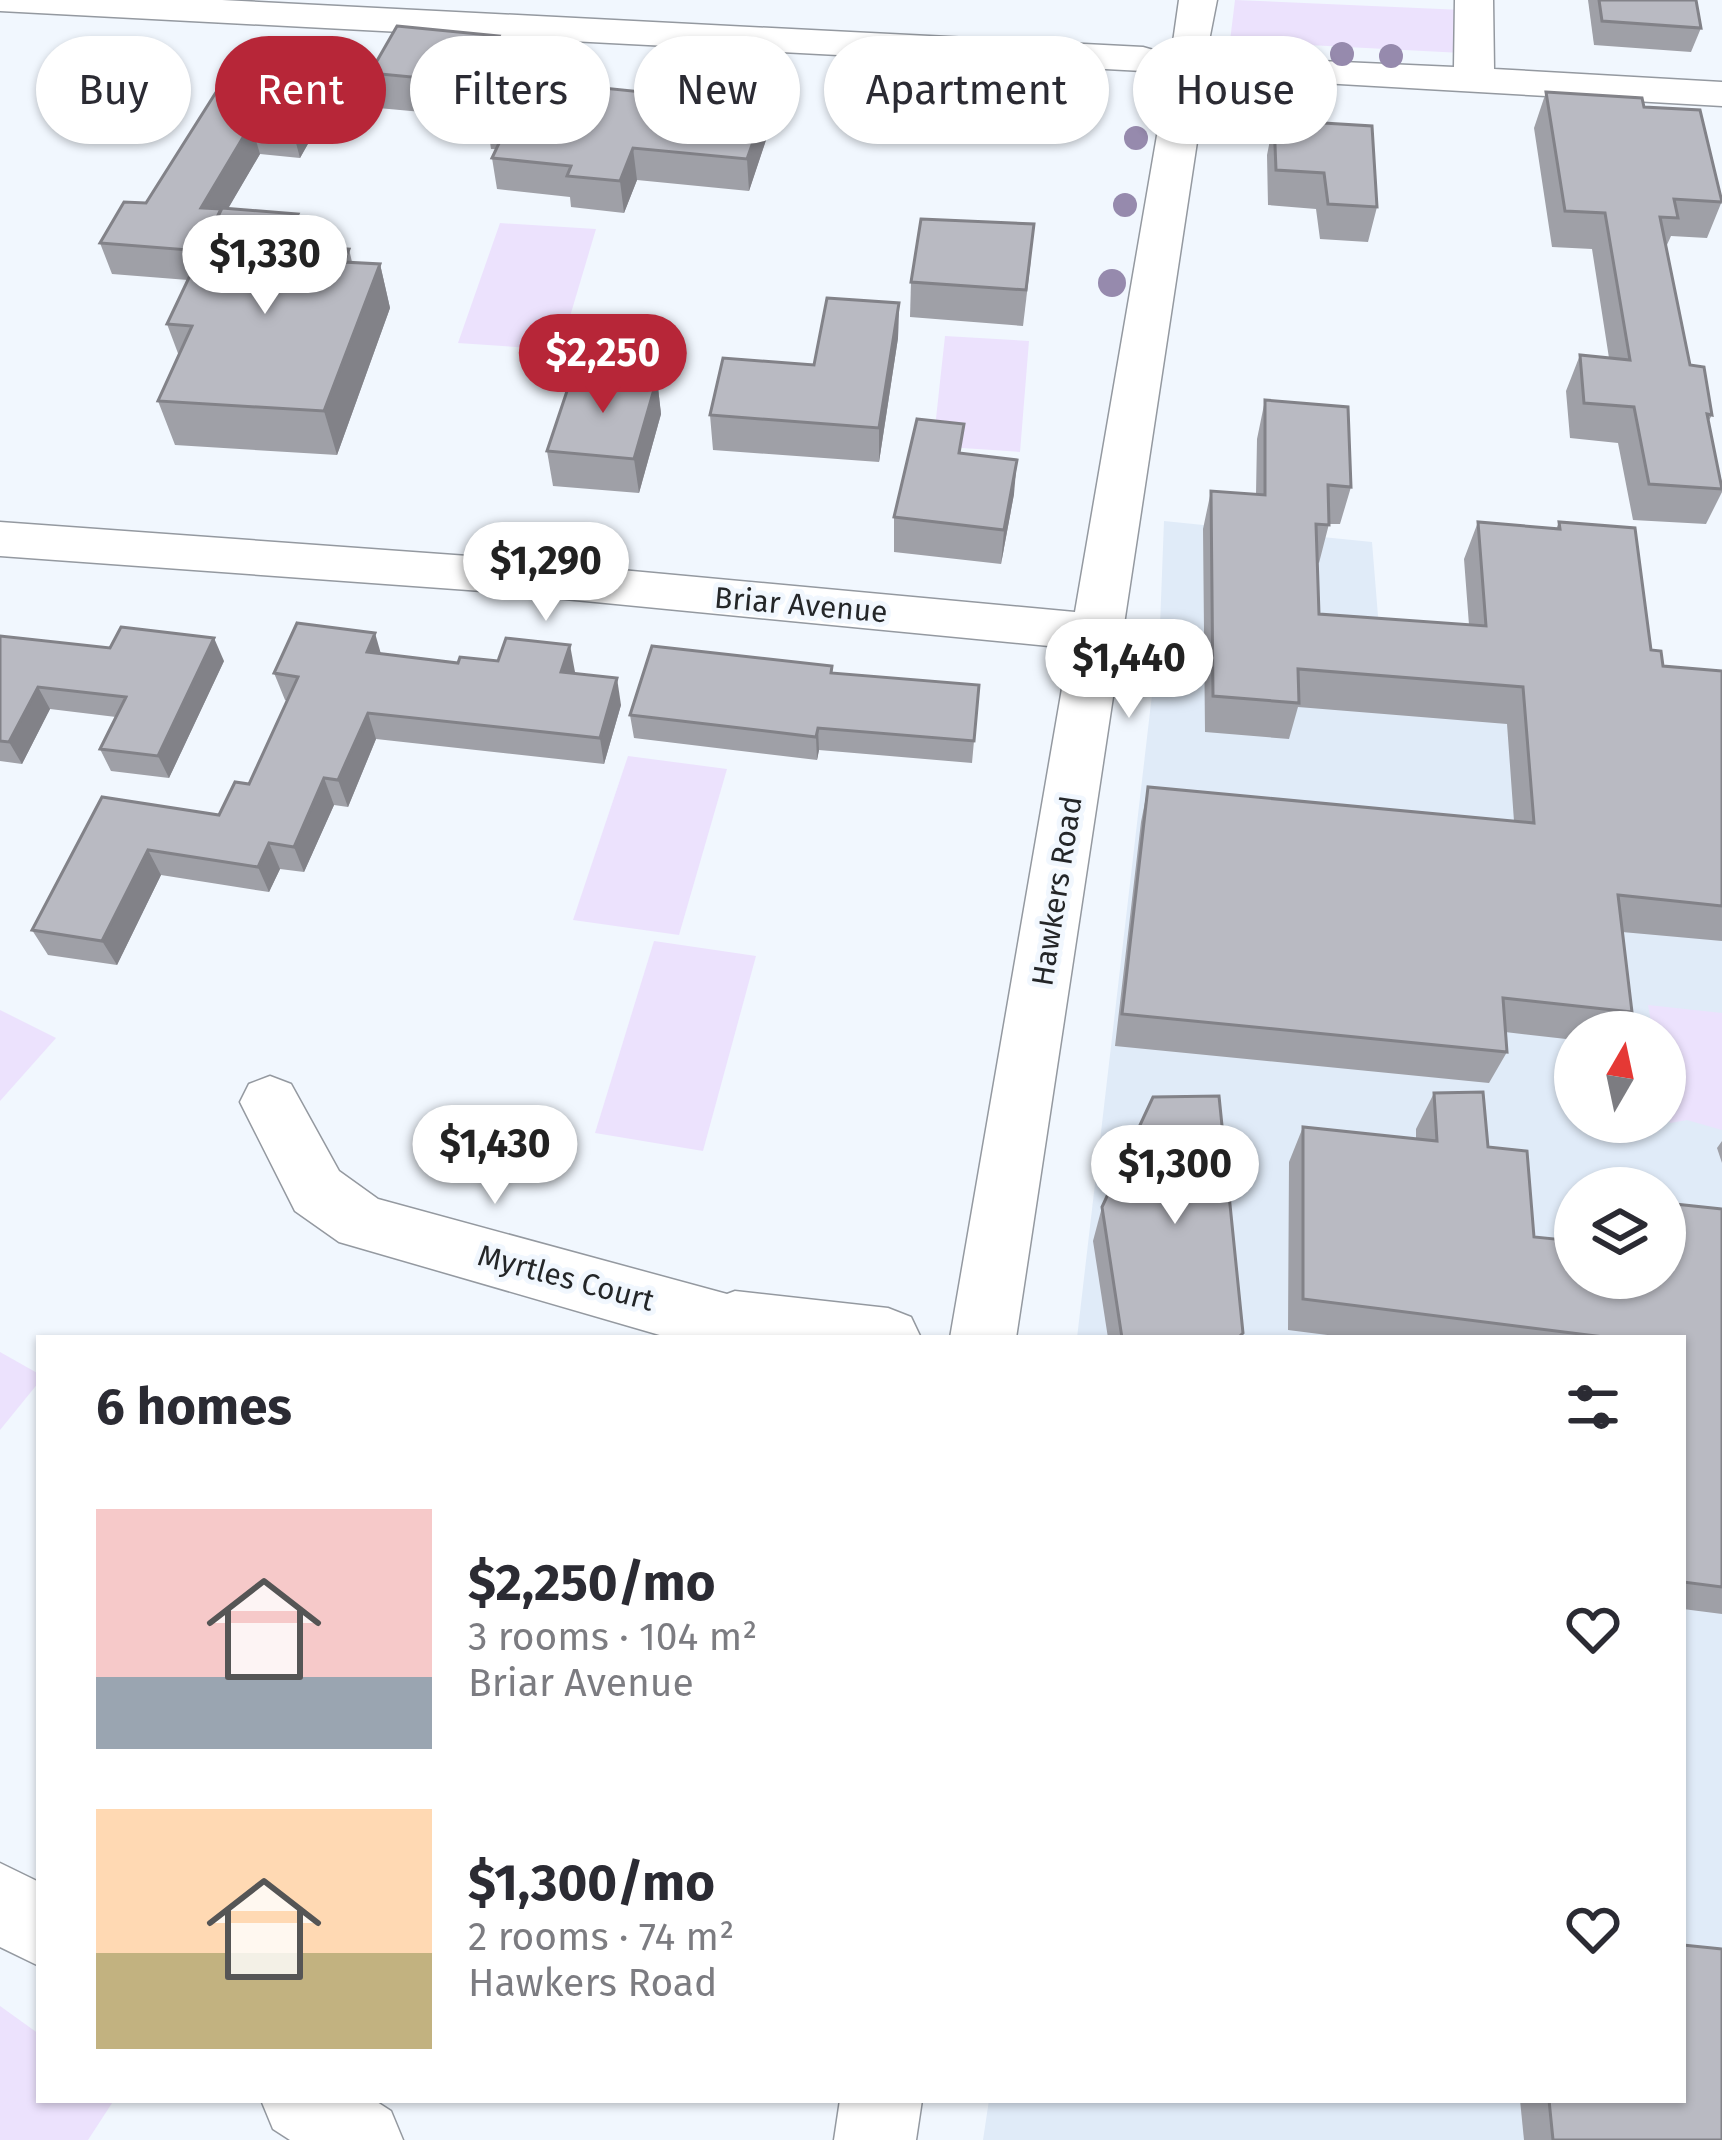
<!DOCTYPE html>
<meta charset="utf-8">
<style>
:root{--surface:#fff;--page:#f2f2f3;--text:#2b2b33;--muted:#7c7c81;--accent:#b72638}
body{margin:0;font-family:"Fira Sans",sans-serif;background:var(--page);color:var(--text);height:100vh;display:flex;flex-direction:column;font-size:45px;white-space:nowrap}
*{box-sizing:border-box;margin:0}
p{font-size:39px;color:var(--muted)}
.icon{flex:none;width:66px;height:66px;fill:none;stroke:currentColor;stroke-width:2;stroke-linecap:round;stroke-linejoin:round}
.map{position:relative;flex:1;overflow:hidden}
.panel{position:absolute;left:36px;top:1335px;width:1650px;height:768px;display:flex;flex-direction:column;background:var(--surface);border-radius:0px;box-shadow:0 3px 9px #0004}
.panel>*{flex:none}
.top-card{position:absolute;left:36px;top:36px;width:1650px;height:108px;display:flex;gap:24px}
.needle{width:78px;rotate:9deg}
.tools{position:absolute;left:1554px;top:1011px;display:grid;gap:24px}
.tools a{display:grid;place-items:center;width:132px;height:132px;border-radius:50%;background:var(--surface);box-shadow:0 3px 9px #0004;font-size:60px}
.price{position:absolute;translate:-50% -102px;padding:0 27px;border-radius:42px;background:#fff;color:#222;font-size:39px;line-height:78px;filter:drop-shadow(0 3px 6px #0008)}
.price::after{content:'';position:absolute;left:50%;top:72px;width:36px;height:27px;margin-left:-18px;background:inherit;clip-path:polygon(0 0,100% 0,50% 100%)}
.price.current{background:var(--accent);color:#fff}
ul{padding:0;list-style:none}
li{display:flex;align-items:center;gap:36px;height:300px;padding:0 60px}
li span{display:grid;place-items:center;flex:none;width:336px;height:240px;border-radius:0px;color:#555}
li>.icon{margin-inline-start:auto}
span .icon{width:144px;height:144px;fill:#fffc;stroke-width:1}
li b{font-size:51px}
h2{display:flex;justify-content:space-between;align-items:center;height:144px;padding:0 60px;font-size:51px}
.chip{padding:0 42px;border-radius:54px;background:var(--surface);box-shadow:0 3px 9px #0004;font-size:42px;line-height:108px}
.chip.current{background:var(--accent);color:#fff}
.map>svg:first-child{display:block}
</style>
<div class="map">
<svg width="1722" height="2140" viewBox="0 0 1722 2140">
<rect width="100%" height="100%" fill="#f1f7fe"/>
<!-- built -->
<path fill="#e0ebf8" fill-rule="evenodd" d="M1164,521l208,21 9,111 341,29v1458h-739l6,-40h694v-762h-606l83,-712zM1575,1032h90v90h-90zM1575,1188h90v90h-90z"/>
<!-- green -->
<g fill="#ece2fd">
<polygon points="1235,0 1463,10 1462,53 1230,41"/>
<polygon points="500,223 596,229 560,350 458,343"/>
<polygon points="945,336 1029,341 1020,452 933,446"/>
<polygon points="628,756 727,769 679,935 573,920"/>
<polygon points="654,941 756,956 703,1151 595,1133"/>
<polygon points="1648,1005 1722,1013 1722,1130 1687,1120 1670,1123 1665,1095 1665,1032 1653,1032"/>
<polygon points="0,1010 56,1038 0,1101"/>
<polygon points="0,1352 39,1374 39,1382 0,1430"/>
<polygon points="0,2006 39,2034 39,2100 114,2100 88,2140 0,2140"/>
</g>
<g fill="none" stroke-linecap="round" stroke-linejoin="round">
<defs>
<g id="minor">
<polygon points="0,0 222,0 1143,47 1157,51 1163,59 1157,67 1143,71 0,11"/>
<polygon points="1179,0 1217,0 1206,56 1454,67 1455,0 1493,0 1494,69 1722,82 1722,106 1216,77 1202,73 1196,65 1201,58 1177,57 1172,49"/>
<polygon points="1185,77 1199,81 1205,89 1016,1338 950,1338 1069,648 482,591 0,556 0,522 482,557 1075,612 1165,89 1171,81"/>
<polygon points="270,1076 291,1084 339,1171 378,1199 727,1294 735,1291 888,1308 911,1317 921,1338 670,1338 339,1242 295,1211 240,1102 249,1084"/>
<polygon points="0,1863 39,1882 39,1966 0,1947"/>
<polygon points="261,2100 374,2100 391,2111 403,2140 290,2140 273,2129"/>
<polygon points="840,2100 922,2100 916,2140 834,2140"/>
</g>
</defs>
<!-- minor casing -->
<use href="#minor" stroke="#9499a0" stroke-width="3"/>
<!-- minor -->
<use href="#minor" fill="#fff" fill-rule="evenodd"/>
</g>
<!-- trees -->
<g fill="#968aad">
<circle cx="1291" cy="51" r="12"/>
<circle cx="1342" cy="54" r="12"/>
<circle cx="1391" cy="56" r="12"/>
<circle cx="1208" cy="124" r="12"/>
<circle cx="1136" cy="138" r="12"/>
<circle cx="1125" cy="205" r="12"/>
<circle cx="1112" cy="283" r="14"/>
</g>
<!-- wall -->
<g fill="#9fa0a7">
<polygon points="1588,0 1696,0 1701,28 1691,52 1594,45"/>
<polygon points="499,36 501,50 509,50 514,79 690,97 770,94 771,125 749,191 637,180 624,213 571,207 570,197 497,189 492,158 496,149 491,149 488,128 446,124 444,114 378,108 370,73"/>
<polygon points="225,78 316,87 323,117 300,158 260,154 228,208 307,247 349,249 352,262 380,264 390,308 337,455 175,445 158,401 179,356 167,324 188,280 112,274 100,243 146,203"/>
<polygon points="1546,92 1644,107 1722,201 1707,238 1671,236 1666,247 1690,365 1712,415 1708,422 1722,483 1722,492 1706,524 1633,520 1618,443 1570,438 1566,391 1580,355 1609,358 1592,249 1552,247 1534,128"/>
<polygon points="1274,120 1377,207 1368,242 1320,239 1316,209 1268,205 1267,155"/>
<polygon points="1031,259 1023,326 910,317 911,282"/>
<polygon points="899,303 898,338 879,462 713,450 710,415 814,365"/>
<polygon points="657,379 661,414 639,493 553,486 547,451"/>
<polygon points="1265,400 1351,487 1340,524 1329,524 1319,563 1317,562 1319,614 1469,625 1464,559 1478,522 1556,529 1559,522 1663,666 1722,671 1722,941 1622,932 1632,1012 1619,1032 1575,1032 1575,1040 1505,1032 1507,1052 1489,1083 1115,1046 1141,822 1148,787 1514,821 1507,724 1298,707 1289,739 1205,732 1203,529 1211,491 1256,494 1257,439"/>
<polygon points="963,453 1014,494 1001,564 894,552 894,517"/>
<polygon points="0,636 224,661 169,778 111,771 100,749 116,717 50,709 22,764 0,761"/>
<polygon points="381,654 458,663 575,672 574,674 621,705 604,764 376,739 348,807 334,805 304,872 280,869 269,892 161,875 117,965 48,955 32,930 102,797 219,815 249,784 287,701 285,700 274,673"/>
<polygon points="832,673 979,685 972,763 819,750 817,760 634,738 630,715"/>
<polygon points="1434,1093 1488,1147 1534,1237 1575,1278 1722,1209 1722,1614 1683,1609 1683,1338 1351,1338 1288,1330 1289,1162 1303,1127 1416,1139 1416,1129"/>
<polygon points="1722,1141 1722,1163 1717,1148"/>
<polygon points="1102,1207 1243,1333 1241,1338 1108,1338 1093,1241"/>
<polygon points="1520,2100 1683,2100 1722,2140 1524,2140"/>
</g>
<!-- shaded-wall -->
<g fill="#828288">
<polygon points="499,36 503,63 509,50 515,85 492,118 488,94 492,49"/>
<polygon points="316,87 323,117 300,158 292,128"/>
<polygon points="770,94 771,125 749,191 747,159"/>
<polygon points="251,124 260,154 211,238 201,208"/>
<polygon points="633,148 637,180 624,213 620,181"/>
<polygon points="298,214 310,258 283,245"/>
<polygon points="380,264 390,308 337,455 324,411"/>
<polygon points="899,303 898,338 879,462 879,428"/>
<polygon points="657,379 661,414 639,493 634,459"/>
<polygon points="1017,460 1014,494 1001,564 1004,530"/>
<polygon points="375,633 383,661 367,652"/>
<polygon points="214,638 224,661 169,778 158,756"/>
<polygon points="570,645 575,672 566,699 561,672"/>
<polygon points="617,678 621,705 604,764 600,738"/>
<polygon points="38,687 50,709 22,764 9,742"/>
<polygon points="368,713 376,739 348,807 338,780"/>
<polygon points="818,728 819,750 817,760 816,737"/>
<polygon points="324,778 334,805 304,872 294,847"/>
<polygon points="269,843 280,869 269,892 258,867"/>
<polygon points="148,850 161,875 117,965 102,941"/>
</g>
<!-- building -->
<g fill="#b9bac2" stroke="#828288" stroke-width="3">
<polygon points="1599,0 1696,0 1701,28 1602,21"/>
<polygon points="397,26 499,36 492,49 509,50 488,94 439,89 443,80 370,73"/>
<polygon points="225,78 316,87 292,128 251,124 201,208 221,209 201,251 100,243 124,202 146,203"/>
<polygon points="505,78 690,97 694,87 770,94 747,159 633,148 620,181 567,176 571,166 492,158 510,120 486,118"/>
<polygon points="1546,92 1642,98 1644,107 1700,110 1722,202 1674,199 1678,218 1660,217 1690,365 1704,367 1712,415 1707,414 1722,489 1649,484 1634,407 1584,403 1580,355 1630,360 1605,213 1565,211"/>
<polygon points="1274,120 1372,126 1377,207 1328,204 1324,173 1276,170"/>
<polygon points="222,208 298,214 283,245 349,249 344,262 380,264 324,411 158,401 192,326 167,324"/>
<polygon points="921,219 1034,224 1026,290 911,282"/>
<polygon points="827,298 899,303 879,428 710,415 723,358 814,365"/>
<polygon points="573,373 657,379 634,459 547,451"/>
<polygon points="1265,400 1348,407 1351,487 1328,485 1329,525 1316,524 1319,614 1486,626 1478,522 1560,529 1559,522 1635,528 1651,650 1661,651 1663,666 1722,671 1722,906 1618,895 1632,1012 1503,998 1507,1052 1122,1014 1148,787 1534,823 1523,687 1298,669 1299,703 1213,696 1211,491 1265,495"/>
<polygon points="917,419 964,424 959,453 1017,460 1004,530 894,517"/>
<polygon points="297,623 375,633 367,652 458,663 460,657 498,661 506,638 570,645 561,672 617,678 600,738 368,713 338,780 324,778 294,847 269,843 258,867 148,850 102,941 32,930 102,797 219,815 235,782 249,784 298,677 274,673"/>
<polygon points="121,627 214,638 158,756 100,749 126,697 38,687 9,742 0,741 0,636 110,648"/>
<polygon points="652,646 832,666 831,673 979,685 974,741 818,728 816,737 630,715"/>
<polygon points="1483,1092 1488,1147 1527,1151 1534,1237 1575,1241 1575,1278 1665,1278 1665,1203 1722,1209 1722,1587 1683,1582 1683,1338 1612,1338 1303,1299 1303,1127 1437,1141 1434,1093"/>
<polygon points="1219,1096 1243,1333 1238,1338 1122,1338 1102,1207 1153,1097"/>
<polygon points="1683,1945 1722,1949 1722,2140 1553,2140 1549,2100 1683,2100"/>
</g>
<g text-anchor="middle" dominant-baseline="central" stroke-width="10" stroke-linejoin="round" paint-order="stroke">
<!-- street labels -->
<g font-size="30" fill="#242628" stroke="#f1f7fe">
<text transform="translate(801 605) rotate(5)">Briar Avenue</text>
<text transform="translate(1057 891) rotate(-81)">Hawkers Road</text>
<text transform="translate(566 1278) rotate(15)">Myrtles Court</text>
</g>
</g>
</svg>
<div class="tools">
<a><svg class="needle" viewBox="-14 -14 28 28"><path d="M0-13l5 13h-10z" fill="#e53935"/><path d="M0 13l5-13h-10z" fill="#7c7c81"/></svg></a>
<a><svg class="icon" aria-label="layers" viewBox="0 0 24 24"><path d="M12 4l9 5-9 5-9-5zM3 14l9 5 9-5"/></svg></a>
</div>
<b class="price" style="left:265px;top:317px">$1,330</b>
<b class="price current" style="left:603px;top:416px">$2,250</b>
<b class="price" style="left:546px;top:624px">$1,290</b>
<b class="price" style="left:1129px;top:721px">$1,440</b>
<b class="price" style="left:495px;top:1207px">$1,430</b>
<b class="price" style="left:1175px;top:1227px">$1,300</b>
<div class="top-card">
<a class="chip">Buy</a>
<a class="chip current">Rent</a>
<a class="chip">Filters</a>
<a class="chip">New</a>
<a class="chip">Apartment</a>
<a class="chip">House</a>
</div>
<section class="panel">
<h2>6 homes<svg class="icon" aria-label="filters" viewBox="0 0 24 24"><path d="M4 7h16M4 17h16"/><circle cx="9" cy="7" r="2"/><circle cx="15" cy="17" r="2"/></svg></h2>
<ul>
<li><span style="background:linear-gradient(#f6c9c9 70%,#9aa5b1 0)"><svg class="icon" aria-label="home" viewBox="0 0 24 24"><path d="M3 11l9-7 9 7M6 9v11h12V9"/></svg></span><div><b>$2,250/mo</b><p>3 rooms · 104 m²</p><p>Briar Avenue</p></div><svg class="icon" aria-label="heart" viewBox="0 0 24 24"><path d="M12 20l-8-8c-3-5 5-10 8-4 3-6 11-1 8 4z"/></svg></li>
<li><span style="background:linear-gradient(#ffd9b3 60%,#c2b280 0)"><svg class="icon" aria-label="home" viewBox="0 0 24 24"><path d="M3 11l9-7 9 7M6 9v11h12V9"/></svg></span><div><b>$1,300/mo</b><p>2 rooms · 74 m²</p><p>Hawkers Road</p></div><svg class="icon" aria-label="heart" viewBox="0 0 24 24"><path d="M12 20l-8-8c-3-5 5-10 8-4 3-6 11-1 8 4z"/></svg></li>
</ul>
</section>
</div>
